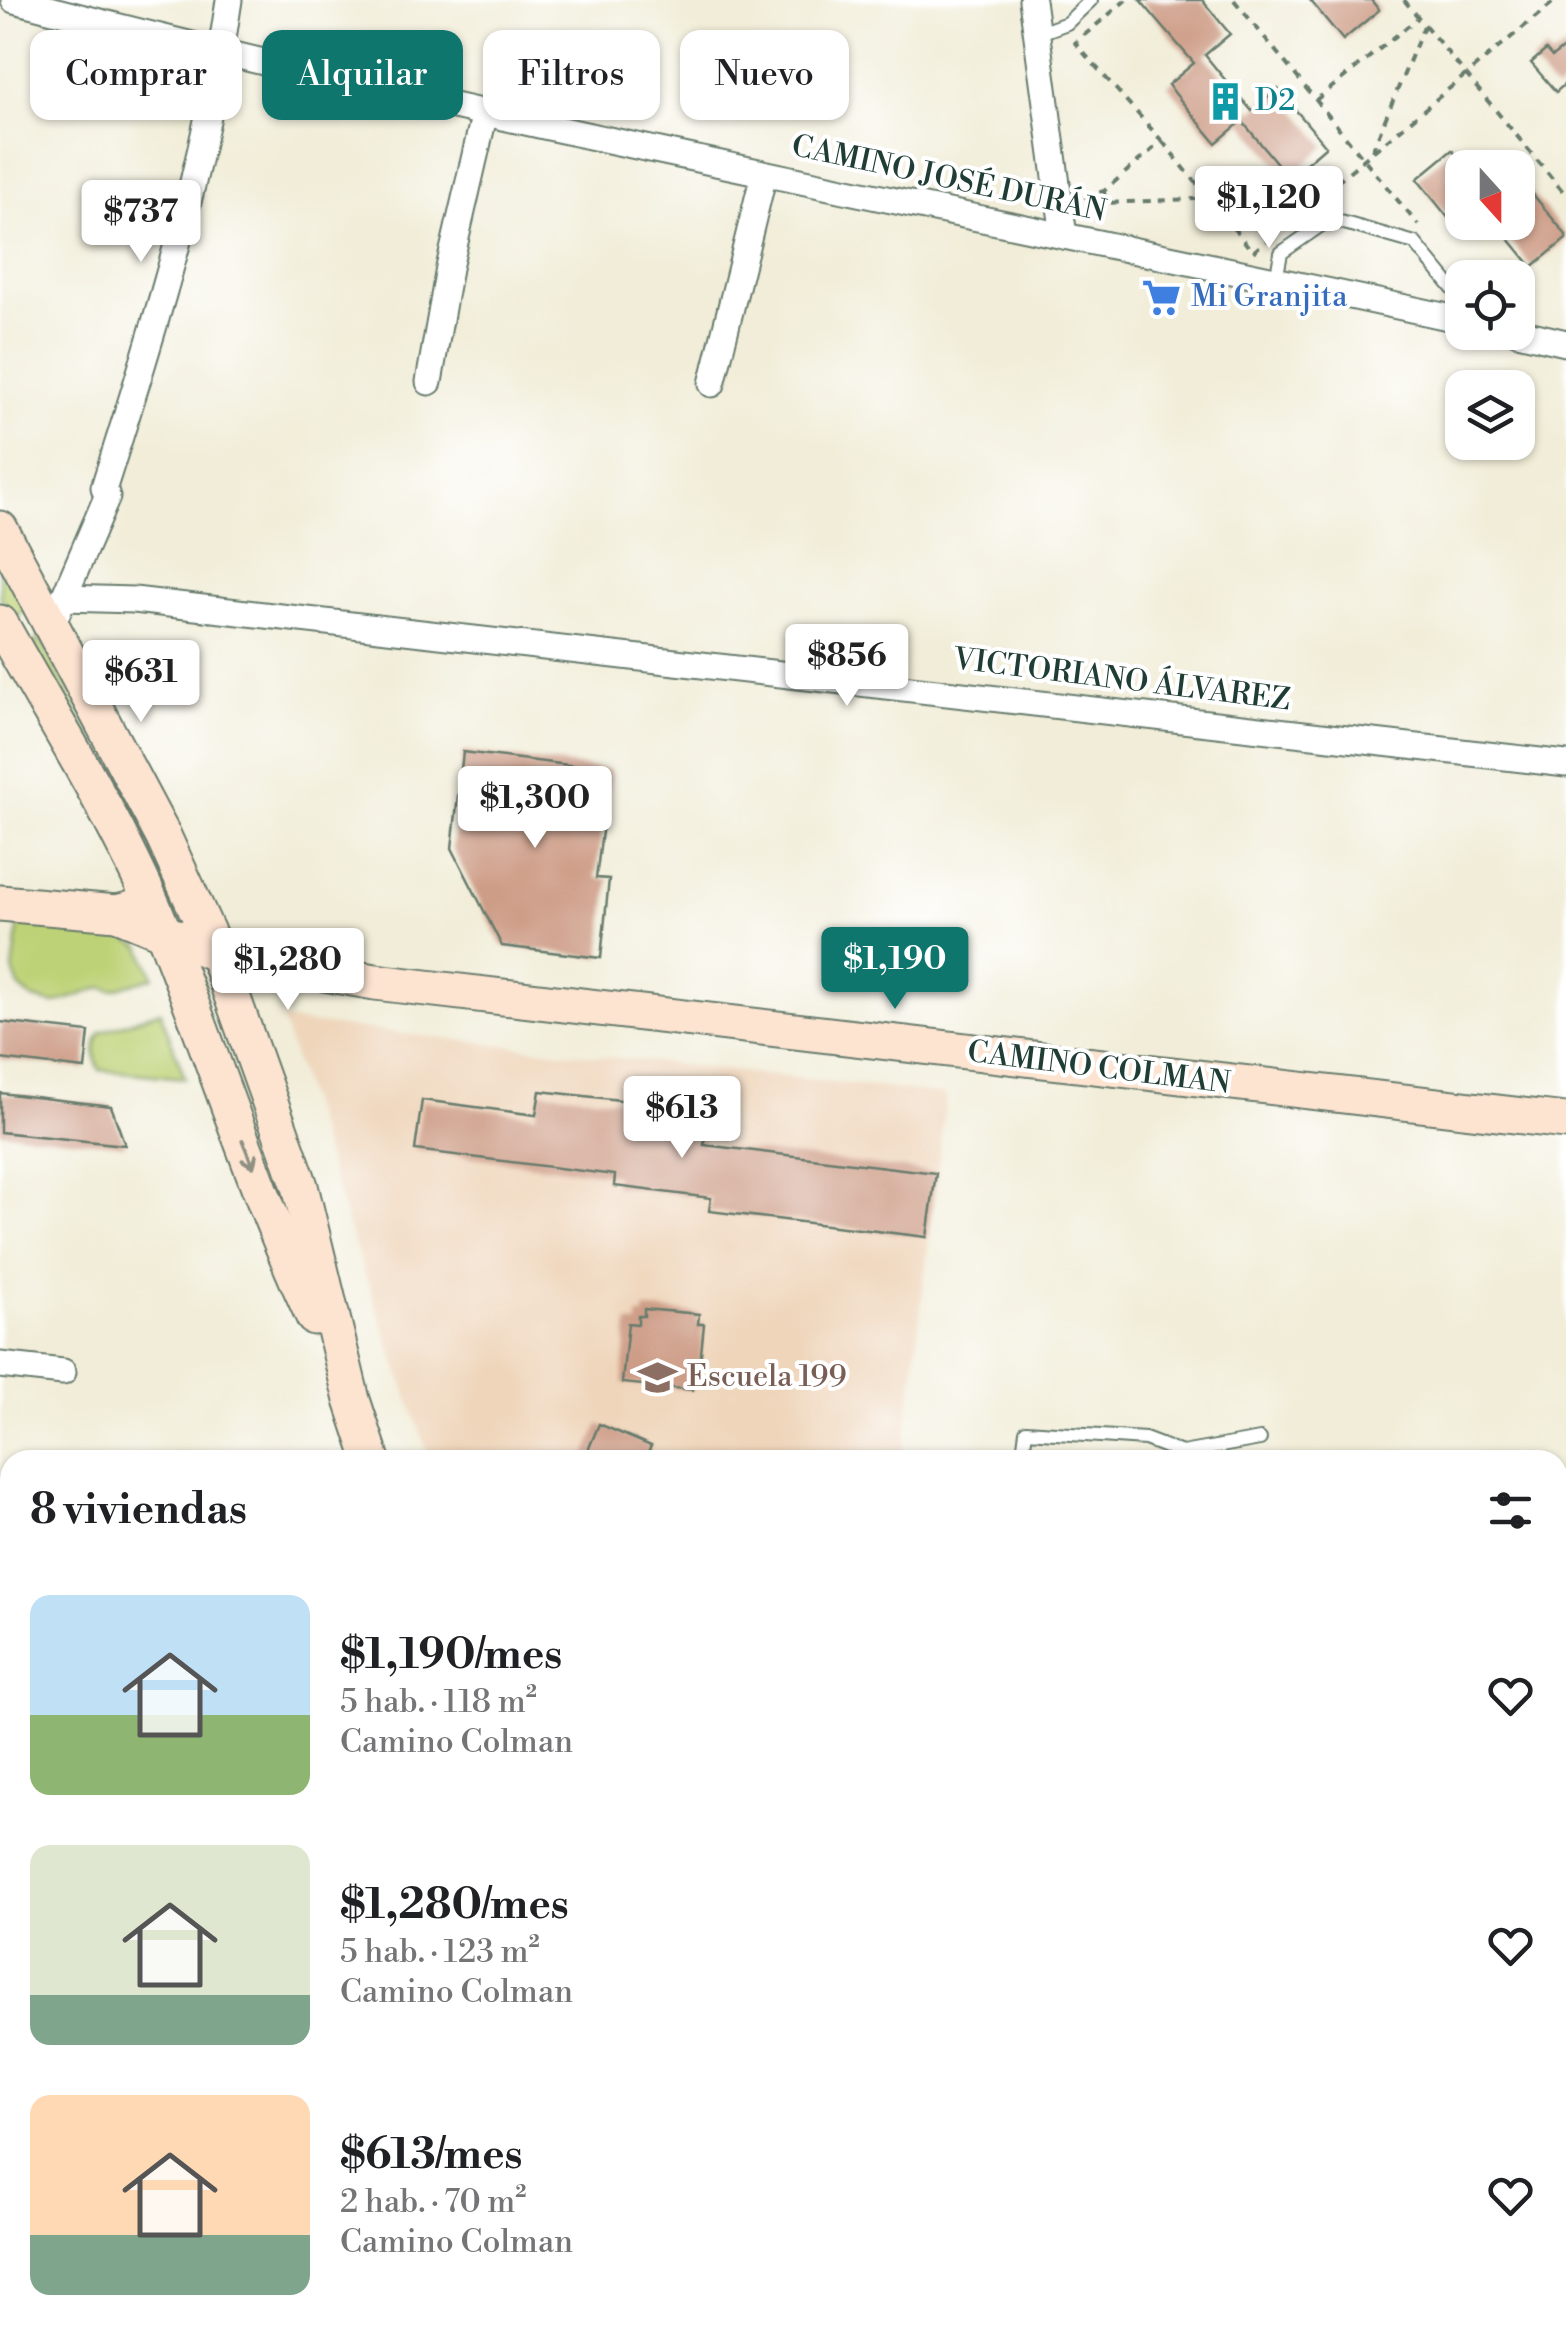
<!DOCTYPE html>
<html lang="es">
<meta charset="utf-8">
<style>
:root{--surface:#fff;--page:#f6f6f6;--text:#202124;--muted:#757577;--accent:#0f766e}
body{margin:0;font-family:"Libre Bodoni",serif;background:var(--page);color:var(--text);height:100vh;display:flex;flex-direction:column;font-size:38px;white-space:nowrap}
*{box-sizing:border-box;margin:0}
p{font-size:32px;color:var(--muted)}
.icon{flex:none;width:55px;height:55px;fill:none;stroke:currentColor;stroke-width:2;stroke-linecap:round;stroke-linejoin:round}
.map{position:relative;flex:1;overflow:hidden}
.drawer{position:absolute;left:0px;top:1450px;width:1568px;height:892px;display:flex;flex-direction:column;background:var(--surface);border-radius:30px 30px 0 0;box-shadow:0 2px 8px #0004}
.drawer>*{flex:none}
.hud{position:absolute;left:30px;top:30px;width:1000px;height:90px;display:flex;gap:20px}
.needle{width:65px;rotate:159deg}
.buttons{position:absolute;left:1445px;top:150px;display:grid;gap:20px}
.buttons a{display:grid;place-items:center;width:90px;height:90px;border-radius:20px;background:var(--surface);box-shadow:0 2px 8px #0004;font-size:50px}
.price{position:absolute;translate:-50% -85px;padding:0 22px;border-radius:10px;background:#fff;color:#222;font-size:32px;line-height:65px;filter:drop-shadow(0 2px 5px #0008)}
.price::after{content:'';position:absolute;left:50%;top:60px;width:30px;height:22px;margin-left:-15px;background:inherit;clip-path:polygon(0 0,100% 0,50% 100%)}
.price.active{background:var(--accent);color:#fff}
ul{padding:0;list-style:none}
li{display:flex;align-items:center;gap:30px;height:250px;padding:0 30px}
li span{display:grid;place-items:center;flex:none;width:280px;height:200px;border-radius:20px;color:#555}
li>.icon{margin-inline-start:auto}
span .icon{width:120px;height:120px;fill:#fffc;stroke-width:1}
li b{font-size:42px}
h2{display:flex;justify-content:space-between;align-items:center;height:120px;padding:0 30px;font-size:42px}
.chip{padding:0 35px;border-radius:20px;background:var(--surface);box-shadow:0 2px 8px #0004;font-size:35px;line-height:90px}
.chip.active{background:var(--accent);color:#fff}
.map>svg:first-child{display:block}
</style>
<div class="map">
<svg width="1566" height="2342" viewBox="0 0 1566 2342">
<rect width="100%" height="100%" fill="#fff"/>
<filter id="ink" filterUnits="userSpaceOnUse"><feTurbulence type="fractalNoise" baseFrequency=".01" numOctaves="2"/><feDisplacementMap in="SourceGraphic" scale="20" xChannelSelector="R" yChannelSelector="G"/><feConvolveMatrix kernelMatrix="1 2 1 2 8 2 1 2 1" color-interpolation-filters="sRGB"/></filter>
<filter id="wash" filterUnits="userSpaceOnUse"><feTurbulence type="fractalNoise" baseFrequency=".0048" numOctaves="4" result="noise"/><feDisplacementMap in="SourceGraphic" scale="40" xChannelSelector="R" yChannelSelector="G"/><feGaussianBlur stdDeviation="2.25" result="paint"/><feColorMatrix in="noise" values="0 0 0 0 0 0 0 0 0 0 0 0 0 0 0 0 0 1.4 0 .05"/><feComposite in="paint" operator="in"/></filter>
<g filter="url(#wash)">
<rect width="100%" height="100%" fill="#f1edd8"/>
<!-- built -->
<polygon fill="#efd6bb" points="282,1020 946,1095 903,1460 430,1460 348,1226"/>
<!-- industrial -->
<polygon fill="#cdc2b9" points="718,2333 1204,2333 1203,2342 721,2342"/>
<!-- green -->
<g fill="#bdd276" stroke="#6e8855" stroke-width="2.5">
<polygon points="0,555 25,608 16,619 13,619 0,596"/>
<polygon points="39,636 97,747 70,715 33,647"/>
<polygon points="19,922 117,934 141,947 154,977 112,990 103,987 54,1004 33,999 19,987 13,971"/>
<path d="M160,1011l25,67 -85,-8c-7,-11 -6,-28 1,-38z"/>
</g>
<g id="blocks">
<!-- building -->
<g fill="#ce9d87">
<polygon points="1140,0 1202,0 1230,34 1205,55 1222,76 1252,111 1278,89 1326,146 1289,178 1242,121 1216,143 1168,85 1194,63"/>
<polygon points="1310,0 1371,0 1379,10 1343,40"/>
<polygon points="1566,46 1566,83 1556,92 1531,63 1546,50 1552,57"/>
<polygon points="1452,150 1462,162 1462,235 1417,179"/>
<polygon points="1518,176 1566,235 1566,239 1532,267 1495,222 1518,222"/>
<polygon points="463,752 610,770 596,878 609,879 601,958 502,946 452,848"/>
<polygon points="0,1022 89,1032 85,1069 0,1059"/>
<polygon points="540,1091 683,1107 684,1097 709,1101 704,1145 936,1173 927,1237 709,1211 711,1198 614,1186 615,1175 415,1150 422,1100 536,1115"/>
<polygon points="0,1093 111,1106 125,1145 0,1132"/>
<polygon points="644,1309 699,1314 698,1324 704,1324 698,1383 694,1383 693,1390 622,1383 628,1323 638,1324 638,1316 644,1316"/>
<polygon points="599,1424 651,1446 645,1460 584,1460"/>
</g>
</g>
</g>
<g filter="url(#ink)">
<use href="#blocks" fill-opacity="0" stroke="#687b6d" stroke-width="2.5"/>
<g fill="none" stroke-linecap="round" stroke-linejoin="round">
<defs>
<g id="lane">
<polyline points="1037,34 1067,23 1091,0"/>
<polyline points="1276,280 1281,253 1330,219 1415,243 1462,300 1458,319"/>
<polyline points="1183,1458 1182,1453 1260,1439"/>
<polyline points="1022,1460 1026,1431 1145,1439 1182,1453"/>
<polyline points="792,2332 803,2342"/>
</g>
<g id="street">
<path d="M14,0c479,125 965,215 1448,320"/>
<polyline points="1032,0 1064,236"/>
<polyline points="1518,332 1566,343"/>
<polyline points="429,382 449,268 485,112"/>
<polyline points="712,384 764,174"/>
<polyline points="64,598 134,600 1566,764"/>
<path d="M58,611l49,-114 -3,-10c51,-159 101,-322 125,-487"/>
<polyline points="0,1365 63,1372"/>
<polyline points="0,2111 10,2112"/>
<polyline points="1558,2275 1566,2276"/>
<polyline points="604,2332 608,2342"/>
</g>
<g id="secondary">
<polyline points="0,529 163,836 217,954 300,1186 352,1400 372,1460"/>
<path d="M0,623c56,101 122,204 164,310 51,128 92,260 150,384"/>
<polyline points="0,903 117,913 140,907"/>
<polyline points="117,913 217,954 375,982 1566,1121"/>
<polyline points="671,2332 675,2342"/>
</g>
</defs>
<!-- lane casing -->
<use href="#lane" stroke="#687b6d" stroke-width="16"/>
<!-- street casing -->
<use href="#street" stroke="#687b6d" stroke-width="29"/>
<!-- secondary casing -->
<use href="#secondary" stroke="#687b6d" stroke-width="39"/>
<!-- path -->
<g stroke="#687b6d" stroke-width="4" stroke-dasharray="8 8" stroke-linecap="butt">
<polyline points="1234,0 1418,225"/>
<polyline points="1404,0 1566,195"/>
<polyline points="1316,100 1418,18"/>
<polyline points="1162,141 1253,252 1268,239"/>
<polyline points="1372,151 1424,26"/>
<polyline points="1104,192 1106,203 1325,193"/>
<polyline points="1084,197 1104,191 1162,141 1075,43 1126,0"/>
<polyline points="1275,233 1556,0"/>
</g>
<!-- lane -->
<use href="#lane" stroke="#fff" stroke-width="12"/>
<!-- street -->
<use href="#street" stroke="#fff" stroke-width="25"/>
<!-- secondary -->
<use href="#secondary" stroke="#fde4d1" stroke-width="35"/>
</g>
<!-- one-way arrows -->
<defs><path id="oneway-shaft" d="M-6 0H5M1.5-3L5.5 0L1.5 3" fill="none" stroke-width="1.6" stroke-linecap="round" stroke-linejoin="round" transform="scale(2.5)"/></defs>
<use stroke="#8e9082" href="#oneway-shaft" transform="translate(248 1154) rotate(68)"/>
</g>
<!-- icons -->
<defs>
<symbol id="building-bare" viewBox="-9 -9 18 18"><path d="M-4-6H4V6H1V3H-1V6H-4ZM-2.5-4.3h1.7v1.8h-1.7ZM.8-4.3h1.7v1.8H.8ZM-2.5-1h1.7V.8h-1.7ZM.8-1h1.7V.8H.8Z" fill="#0f9aa8" stroke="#fff" stroke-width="2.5" paint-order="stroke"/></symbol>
<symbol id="supermarket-bare" viewBox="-9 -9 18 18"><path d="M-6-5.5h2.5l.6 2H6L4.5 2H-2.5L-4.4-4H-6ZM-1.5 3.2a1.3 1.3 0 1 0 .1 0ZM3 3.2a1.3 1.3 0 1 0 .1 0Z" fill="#3f7fe0" stroke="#fff" stroke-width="2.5" paint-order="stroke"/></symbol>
<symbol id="school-bare" viewBox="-9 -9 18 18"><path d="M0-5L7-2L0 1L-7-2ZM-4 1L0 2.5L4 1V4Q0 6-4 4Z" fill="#8d6e63" stroke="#fff" stroke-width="2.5" paint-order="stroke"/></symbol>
</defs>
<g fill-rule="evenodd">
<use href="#building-bare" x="1198" y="74" width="55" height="55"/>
<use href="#supermarket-bare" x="1134" y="270" width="55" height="55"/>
<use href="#school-bare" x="630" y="1350" width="55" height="55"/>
</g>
<g text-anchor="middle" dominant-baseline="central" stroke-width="8" stroke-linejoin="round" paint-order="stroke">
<!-- culture labels -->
<g font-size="30" fill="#0d838f" stroke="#fff" text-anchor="start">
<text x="1255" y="101">D2</text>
</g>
<!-- street labels -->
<g font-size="30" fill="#1f3d34" stroke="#fff">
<text transform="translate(949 179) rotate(12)">CAMINO JOSÉ DURÁN</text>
<text transform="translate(1122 680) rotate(7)">VICTORIANO ÁLVAREZ</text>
<text transform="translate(1099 1068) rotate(7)">CAMINO COLMAN</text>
</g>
<!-- shop labels -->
<g font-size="30" fill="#366cbe" stroke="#fff" text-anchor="start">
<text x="1191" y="297">Mi Granjita</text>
</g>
<!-- education labels -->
<g font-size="30" fill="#785e54" stroke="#fff" text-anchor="start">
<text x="687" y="1377">Escuela 199</text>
</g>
</g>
</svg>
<div class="buttons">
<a><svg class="needle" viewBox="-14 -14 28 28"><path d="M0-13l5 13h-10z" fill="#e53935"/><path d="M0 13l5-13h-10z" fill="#757577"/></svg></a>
<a><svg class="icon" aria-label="locate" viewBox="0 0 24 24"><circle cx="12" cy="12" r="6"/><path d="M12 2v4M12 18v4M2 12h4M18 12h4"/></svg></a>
<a><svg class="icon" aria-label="layers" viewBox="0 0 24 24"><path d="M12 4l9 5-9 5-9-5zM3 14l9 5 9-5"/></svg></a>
</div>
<b class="price" style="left:1269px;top:251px">$1,120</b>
<b class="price" style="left:141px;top:265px">$737</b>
<b class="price" style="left:847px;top:709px">$856</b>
<b class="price" style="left:141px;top:725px">$631</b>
<b class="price" style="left:535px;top:851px">$1,300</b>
<b class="price active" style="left:895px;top:1012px">$1,190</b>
<b class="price" style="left:288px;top:1013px">$1,280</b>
<b class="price" style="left:682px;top:1161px">$613</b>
<div class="hud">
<a class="chip">Comprar</a>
<a class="chip active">Alquilar</a>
<a class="chip">Filtros</a>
<a class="chip">Nuevo</a>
</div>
<section class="drawer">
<h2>8 viviendas<svg class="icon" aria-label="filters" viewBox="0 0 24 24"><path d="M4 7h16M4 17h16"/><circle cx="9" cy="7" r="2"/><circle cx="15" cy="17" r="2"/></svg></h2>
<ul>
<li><span style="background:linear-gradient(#bfe0f5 60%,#8fb573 0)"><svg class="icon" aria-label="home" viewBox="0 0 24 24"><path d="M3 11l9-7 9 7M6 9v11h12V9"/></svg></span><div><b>$1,190/mes</b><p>5 hab. · 118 m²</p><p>Camino Colman</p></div><svg class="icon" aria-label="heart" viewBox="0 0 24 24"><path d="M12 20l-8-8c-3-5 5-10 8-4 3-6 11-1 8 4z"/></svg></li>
<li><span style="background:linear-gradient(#dfe7d0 75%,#7fa58c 0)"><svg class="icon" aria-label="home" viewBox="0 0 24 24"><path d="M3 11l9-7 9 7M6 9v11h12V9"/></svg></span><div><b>$1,280/mes</b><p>5 hab. · 123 m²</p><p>Camino Colman</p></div><svg class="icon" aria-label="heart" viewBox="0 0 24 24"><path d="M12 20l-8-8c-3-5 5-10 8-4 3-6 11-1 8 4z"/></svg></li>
<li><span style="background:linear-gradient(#ffd9b3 70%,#7fa58c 0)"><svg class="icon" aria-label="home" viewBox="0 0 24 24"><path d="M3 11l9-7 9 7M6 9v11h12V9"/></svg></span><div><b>$613/mes</b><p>2 hab. · 70 m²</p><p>Camino Colman</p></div><svg class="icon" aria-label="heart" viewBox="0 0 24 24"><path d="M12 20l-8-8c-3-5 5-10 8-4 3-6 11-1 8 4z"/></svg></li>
</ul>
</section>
</div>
